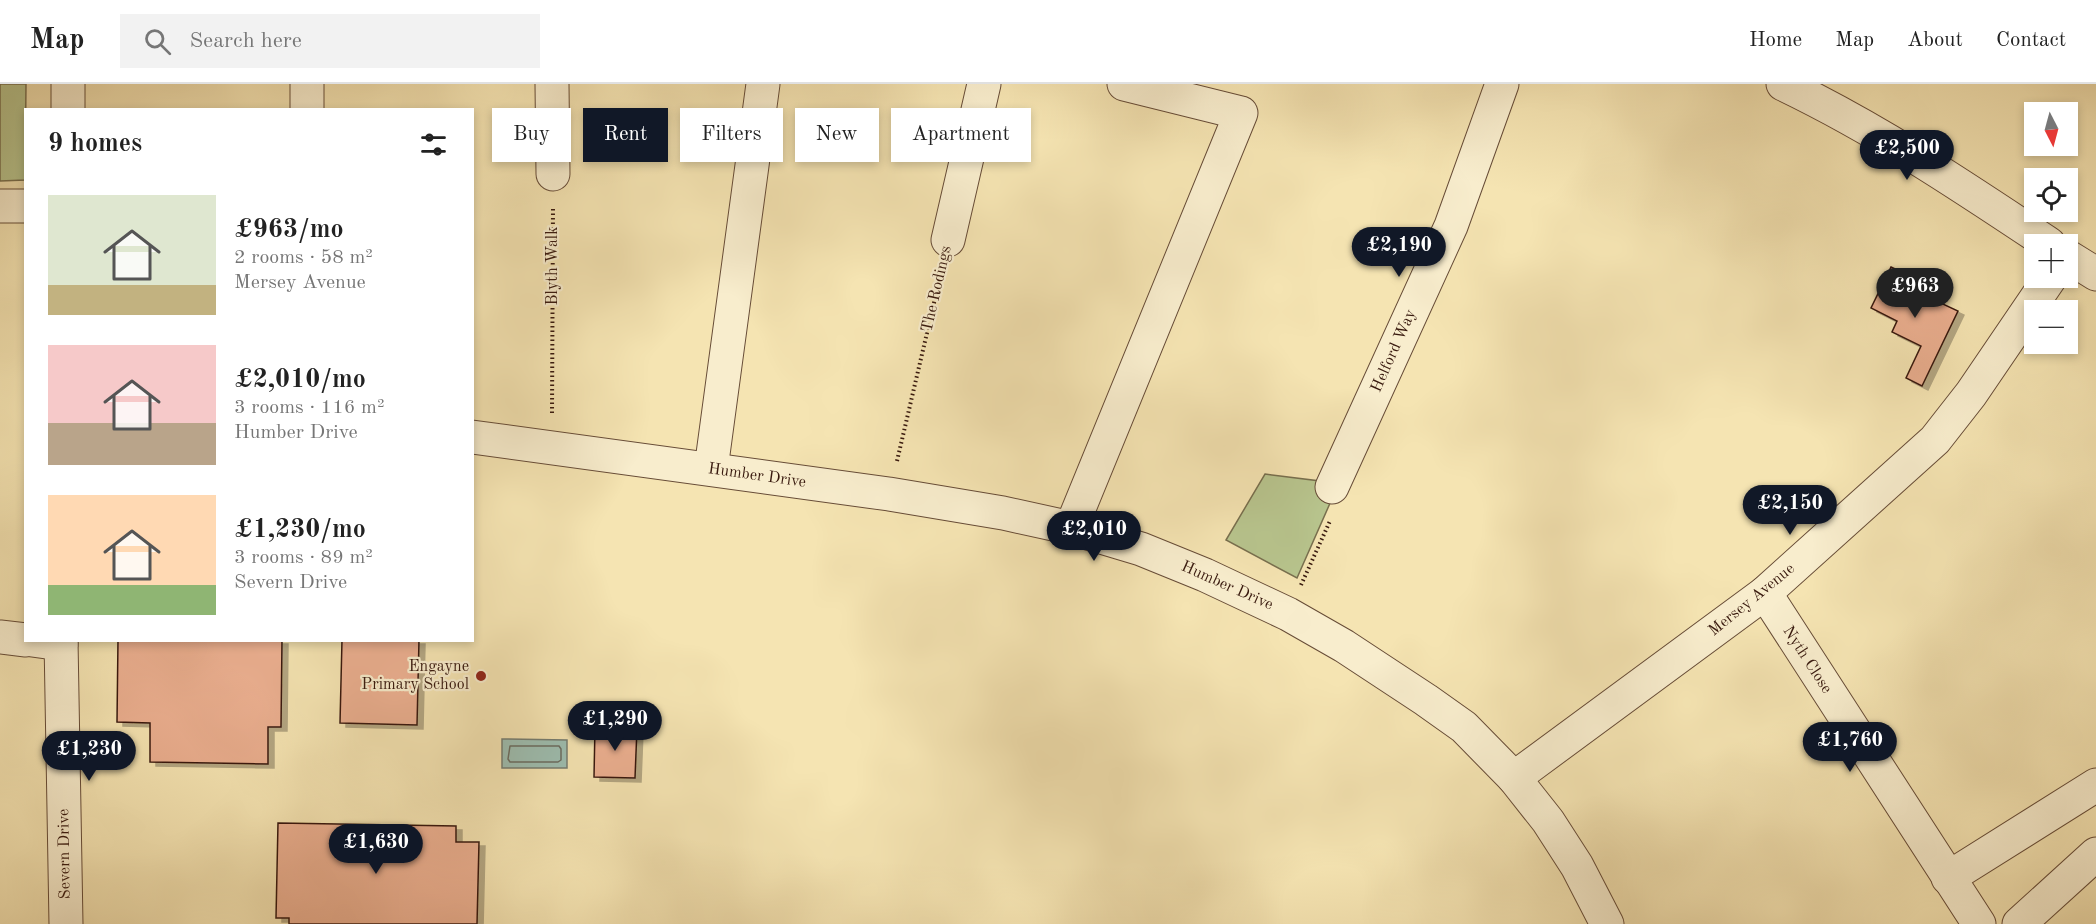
<!DOCTYPE html>
<meta charset="utf-8">
<style>
:root{--surface:#fff;--page:#f2f2f2;--text:#222;--muted:#767676;--line:#e0e0e0;--accent:#111827}
body{margin:0;font-family:"Old Standard TT",serif;background:var(--page);color:var(--text);height:100vh;display:flex;flex-direction:column;font-size:22px;white-space:nowrap}
*{box-sizing:border-box;margin:0}
p{font-size:20px;color:var(--muted)}
.icon{flex:none;width:33px;height:33px;fill:none;stroke:currentColor;stroke-width:2;stroke-linecap:round;stroke-linejoin:round}
.map{position:relative;flex:1;overflow:hidden}
.sheet{position:absolute;left:24px;top:24px;width:450px;height:534px;display:flex;flex-direction:column;background:var(--surface);border-radius:0px;box-shadow:0 3px 9px #0003}
.sheet>*{flex:none}
.hud{position:absolute;left:492px;top:24px;width:570px;height:54px;display:flex;gap:12px}
.needle{width:39px;rotate:174deg}
.fabs{position:absolute;left:2024px;top:18px;display:grid;gap:12px}
.fabs a{display:grid;place-items:center;width:54px;height:54px;border-radius:0px;background:var(--surface);box-shadow:0 3px 9px #0003;font-size:30px}
.price{position:absolute;translate:-50% -51px;padding:0 14px;border-radius:21px;background:var(--accent);color:#fff;font-size:20px;line-height:39px;filter:drop-shadow(0 2px 3px #0008)}
.price::after{content:'';position:absolute;left:50%;top:36px;width:18px;height:14px;margin-left:-9px;background:inherit;clip-path:polygon(0 0,100% 0,50% 100%)}
.price.on{background:#222;color:#fff}
ul{padding:0;list-style:none}
li{display:flex;align-items:center;gap:18px;height:150px;padding:0 24px}
li span{display:grid;place-items:center;flex:none;width:168px;height:120px;border-radius:0px;color:#555}
li>.icon{margin-inline-start:auto}
span .icon{width:72px;height:72px;fill:#fffc;stroke-width:1}
li b{font-size:26px}
h2{display:flex;justify-content:space-between;align-items:center;height:72px;padding:0 24px;font-size:26px}
.pill{padding:0 21px;border-radius:0px;background:var(--surface);box-shadow:0 3px 9px #0003;font-size:21px;line-height:54px}
.pill.on{background:var(--accent);color:#fff}
header{display:flex;align-items:center;gap:36px;box-sizing:border-box;height:84px;padding:0 30px;background:var(--surface);border-bottom:2px solid var(--line)}
header strong{font-size:28px}
nav{display:flex;gap:33px;margin-inline-start:auto;font-size:21px}
.search{width:420px;height:54px;background:var(--page);display:flex;align-items:center;gap:15px;box-sizing:border-box;padding:0 21px;border-radius:0px;color:var(--muted);font-size:22px}
.map>svg:first-child{display:block}
</style>
<header>
<strong>Map</strong>
<div class="search"><svg class="icon" aria-label="search" viewBox="0 0 24 24"><circle cx="10" cy="10" r="6"/><path d="M15 15l6 6"/></svg>Search here</div>
<nav><a>Home</a><a>Map</a><a>About</a><a>Contact</a></nav>
</header>
<div class="map">
<svg width="2096" height="840" viewBox="0 0 2096 840">
<defs>
<filter id="shadow"><feDropShadow dx="6" dy="4" stdDeviation="0" flood-color="#0004"/></filter>
</defs>
<rect width="100%" height="100%" fill="#f5e4b2"/>
<filter id="stains"><feTurbulence type="fractalNoise" baseFrequency=".00333" numOctaves="4"/><feColorMatrix values="0 0 0 0 .2 0 0 0 0 .09 0 0 0 0 .02 0 0 0 .5 -.17"/></filter>
<radialGradient id="worn" r=".72"><stop offset=".6" stop-color="#630" stop-opacity="0"/><stop offset="1" stop-color="#630" stop-opacity=".3"/></radialGradient>
<!-- green -->
<g fill="#b8c58e" stroke="#786f4e" stroke-width="1.5">
<polygon points="0,0 26,0 25,96 0,97"/>
<polygon points="1265,390 1320,397 1318,412 1331,417 1297,494 1226,456"/>
</g>
<!-- water -->
<polygon fill="#9dbeb1" stroke="#757c70" stroke-width="1.5" points="502,655 567,656 567,684 502,684"/>
<g fill="none" stroke-linecap="round" stroke-linejoin="round">
<!-- shore -->
<polygon stroke="#6a6c60" stroke-width="1.5" points="510,662 559,662 561,665 561,676 558,678 510,678 508,675"/>
</g>
<!-- building -->
<g fill="#ebaf90" stroke="#38190e" stroke-width="1.5" filter="url(#shadow)">
<polygon points="1891,183 1922,198 1917,208 1958,227 1922,302 1906,294 1921,262 1892,248 1897,237 1871,224"/>
<polygon points="118,556 282,556 281,643 268,643 268,680 150,678 150,639 117,638"/>
<polygon points="342,556 419,556 417,641 340,639"/>
<polygon points="595,643 637,644 635,694 594,693"/>
<polygon points="278,739 456,742 456,758 479,758 477,840 289,840 289,834 276,834"/>
</g>
<g fill="none" stroke-linecap="round" stroke-linejoin="round">
<defs>
<g id="minor">
<polyline points="552,0 553,90"/>
<path d="M1783,0c94,45 179,102 266,160"/>
<polyline points="68,26 68,0"/>
<polyline points="307,26 307,0"/>
<polyline points="0,122 26,122"/>
<polyline points="948,156 984,0"/>
<polyline points="2067,172 2096,190"/>
<polyline points="472,353 889,410 1003,429 1071,444 1141,465 1205,491 1288,530 1344,562 1426,616 1464,643 1514,694 1548,737 1577,782 1607,840"/>
<polyline points="711,385 763,0"/>
<polyline points="1332,403 1451,142 1502,0"/>
<polyline points="1071,444 1241,29 1124,0"/>
<polyline points="1765,509 1979,840"/>
<polyline points="0,553 26,556"/>
<polyline points="32,556 61,560"/>
<polyline points="61,556 66,840"/>
<polyline points="1514,694 1765,509 1935,356 1971,310 2050,194"/>
<polyline points="1948,794 2096,701"/>
<polyline points="2019,840 2096,770"/>
</g>
</defs>
<!-- minor casing -->
<use href="#minor" stroke="#674c37" stroke-width="35"/>
<!-- path -->
<g stroke="#38190e" stroke-width="4" stroke-dasharray="1.5 3" stroke-linecap="butt">
<polyline points="552,329 553,124"/>
<polyline points="897,377 941,189"/>
<polyline points="1301,501 1330,437"/>
</g>
<!-- minor -->
<use href="#minor" stroke="#f8edcd" stroke-width="33"/>
</g>
<!-- markers -->
<circle fill="#8f2418" stroke="#f8edcd" stroke-width="2" cx="481" cy="592" r="6"/>
<g text-anchor="middle" dominant-baseline="central" stroke-width="4.5" stroke-linejoin="round" paint-order="stroke">
<!-- street labels -->
<g font-size="16" fill="#38190e" stroke="#f8edcd">
<text transform="translate(553 182) rotate(-90)">Blyth Walk</text>
<text transform="translate(937 205) rotate(-77)">The Rodings</text>
<text transform="translate(1394 267) rotate(-66)">Helford Way</text>
<text transform="translate(757 392) rotate(8)">Humber Drive</text>
<text transform="translate(1227 502) rotate(24)">Humber Drive</text>
<text transform="translate(1752 516) rotate(-39)">Mersey Avenue</text>
<text transform="translate(1807 576) rotate(57)">Nyth Close</text>
<text transform="translate(65 770) rotate(-91)">Severn Drive</text>
</g>
<!-- poi labels -->
<g font-size="16" fill="#38190e" stroke="#f8edcd" text-anchor="end">
<text x="469" y="583">Engayne<tspan x="469" dy="18">Primary School</tspan></text>
</g>
</g>
<rect width="100%" height="100%" filter="url(#stains)"/>
<rect width="100%" height="100%" fill="url(#worn)"/>
</svg>
<div class="fabs">
<a><svg class="needle" viewBox="-14 -14 28 28"><path d="M0-13l5 13h-10z" fill="#e53935"/><path d="M0 13l5-13h-10z" fill="#767676"/></svg></a>
<a><svg class="icon" aria-label="locate" viewBox="0 0 24 24"><circle cx="12" cy="12" r="6"/><path d="M12 2v4M12 18v4M2 12h4M18 12h4"/></svg></a>
<a>+</a>
<a>−</a>
</div>
<b class="price" style="left:1907px;top:97px">£2,500</b>
<b class="price" style="left:1399px;top:194px">£2,190</b>
<b class="price on" style="left:1915px;top:235px">£963</b>
<b class="price" style="left:1790px;top:452px">£2,150</b>
<b class="price" style="left:1094px;top:478px">£2,010</b>
<b class="price" style="left:615px;top:668px">£1,290</b>
<b class="price" style="left:1850px;top:689px">£1,760</b>
<b class="price" style="left:89px;top:698px">£1,230</b>
<b class="price" style="left:376px;top:791px">£1,630</b>
<div class="hud">
<a class="pill">Buy</a>
<a class="pill on">Rent</a>
<a class="pill">Filters</a>
<a class="pill">New</a>
<a class="pill">Apartment</a>
</div>
<section class="sheet">
<h2>9 homes<svg class="icon" aria-label="filters" viewBox="0 0 24 24"><path d="M4 7h16M4 17h16"/><circle cx="9" cy="7" r="2"/><circle cx="15" cy="17" r="2"/></svg></h2>
<ul>
<li><span style="background:linear-gradient(#dfe7d0 75%,#c2b280 0)"><svg class="icon" aria-label="home" viewBox="0 0 24 24"><path d="M3 11l9-7 9 7M6 9v11h12V9"/></svg></span><div><b>£963/mo</b><p>2 rooms · 58 m²</p><p>Mersey Avenue</p></div></li>
<li><span style="background:linear-gradient(#f6c9c9 65%,#b9a48a 0)"><svg class="icon" aria-label="home" viewBox="0 0 24 24"><path d="M3 11l9-7 9 7M6 9v11h12V9"/></svg></span><div><b>£2,010/mo</b><p>3 rooms · 116 m²</p><p>Humber Drive</p></div></li>
<li><span style="background:linear-gradient(#ffd9b3 75%,#8fb573 0)"><svg class="icon" aria-label="home" viewBox="0 0 24 24"><path d="M3 11l9-7 9 7M6 9v11h12V9"/></svg></span><div><b>£1,230/mo</b><p>3 rooms · 89 m²</p><p>Severn Drive</p></div></li>
</ul>
</section>
</div>
